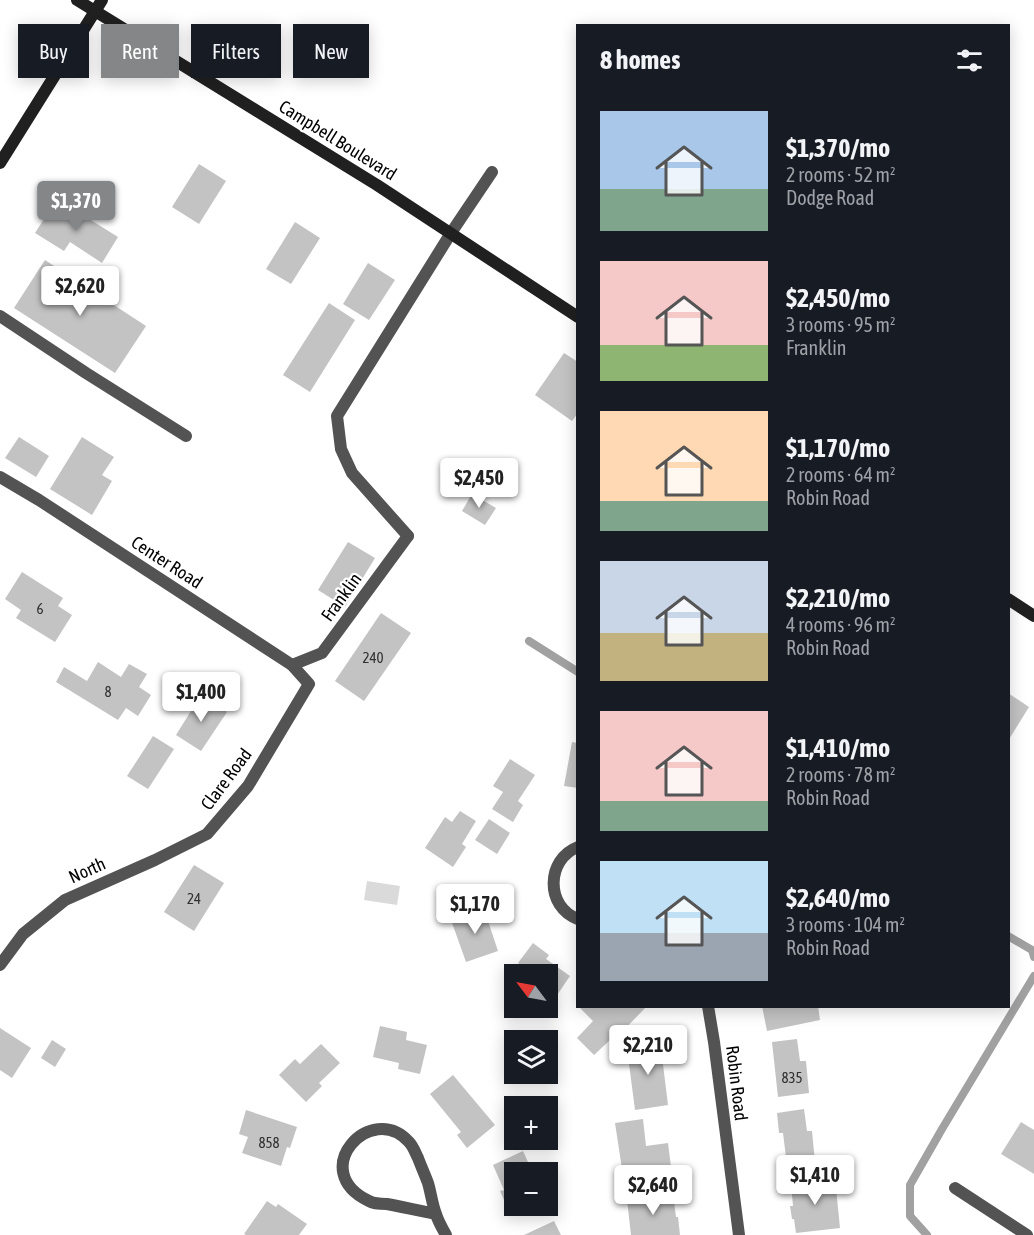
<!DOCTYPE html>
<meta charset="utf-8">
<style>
:root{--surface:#171b24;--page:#20242c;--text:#f1f3f6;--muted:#9ea1a6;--accent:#858687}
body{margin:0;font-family:"Asap Condensed",sans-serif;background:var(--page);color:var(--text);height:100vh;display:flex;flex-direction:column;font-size:22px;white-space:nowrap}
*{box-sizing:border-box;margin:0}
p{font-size:20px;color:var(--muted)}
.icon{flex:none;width:33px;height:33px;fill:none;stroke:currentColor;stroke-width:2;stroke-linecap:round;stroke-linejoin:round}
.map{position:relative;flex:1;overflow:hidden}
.panel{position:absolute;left:576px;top:24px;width:434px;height:984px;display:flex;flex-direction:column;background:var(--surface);border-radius:0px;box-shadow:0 3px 15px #0003}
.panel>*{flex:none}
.guide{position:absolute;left:18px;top:24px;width:468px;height:54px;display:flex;gap:12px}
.needle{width:39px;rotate:302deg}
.tools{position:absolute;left:504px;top:964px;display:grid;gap:12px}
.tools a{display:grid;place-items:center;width:54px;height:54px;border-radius:0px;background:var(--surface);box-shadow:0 3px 15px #0003;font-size:30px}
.price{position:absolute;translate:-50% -51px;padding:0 14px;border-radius:6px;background:#fff;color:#222;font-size:20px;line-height:39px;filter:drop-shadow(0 2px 3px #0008)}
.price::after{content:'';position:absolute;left:50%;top:36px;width:18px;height:14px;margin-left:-9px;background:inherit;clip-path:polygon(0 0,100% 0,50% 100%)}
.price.active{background:var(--accent);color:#fff}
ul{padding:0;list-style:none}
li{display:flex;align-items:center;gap:18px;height:150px;padding:0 24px}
li span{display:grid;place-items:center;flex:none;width:168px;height:120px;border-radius:0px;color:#555}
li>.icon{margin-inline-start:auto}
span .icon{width:72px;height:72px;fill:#fffc;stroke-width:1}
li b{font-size:26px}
h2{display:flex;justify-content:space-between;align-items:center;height:72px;padding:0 24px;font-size:26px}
.tag{padding:0 21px;border-radius:0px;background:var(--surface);box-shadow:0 3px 15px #0003;font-size:21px;line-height:54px}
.tag.active{background:var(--accent);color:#fff}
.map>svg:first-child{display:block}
</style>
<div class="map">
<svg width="1034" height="1235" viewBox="0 0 1034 1235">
<rect width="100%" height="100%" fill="#fff"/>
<!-- green -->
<polygon fill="#dadada" points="367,881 400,886 397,905 364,900"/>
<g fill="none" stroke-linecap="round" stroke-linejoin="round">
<!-- stream -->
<g stroke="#a1a1a1" stroke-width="8">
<polyline points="529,641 578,672"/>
<polyline points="1008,936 1032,950 1034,957"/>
<polyline points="927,1235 910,1216 910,1185 942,1129 1034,976"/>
</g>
</g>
<!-- building -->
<g fill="#c3c3c3">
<polygon points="199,164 226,181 199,224 172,207"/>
<polygon points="57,199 118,237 102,263 70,242 64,251 35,233"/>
<polygon points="295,222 320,238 291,284 266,269"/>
<polygon points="45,260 146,326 115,373 14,308"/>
<polygon points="368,263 395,280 369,320 343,304"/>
<polygon points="329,303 355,320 310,392 283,375"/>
<polygon points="564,353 578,362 578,413 572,421 535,395"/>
<polygon points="19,437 49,456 36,477 5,458"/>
<polygon points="82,437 114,457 102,475 112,481 92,515 50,489"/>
<polygon points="472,494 496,508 485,525 462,511"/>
<polygon points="348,542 375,558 345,607 318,590"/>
<polygon points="22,572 63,598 58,606 72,615 55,642 16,618 21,610 5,599"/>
<polygon points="381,613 411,633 364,701 335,681"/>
<polygon points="98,662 121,677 129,664 147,674 139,687 151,695 138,716 126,708 118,720 56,682 64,667 87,681"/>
<polygon points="1008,693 1029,707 1008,741"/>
<polygon points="201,695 227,712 201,751 176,735"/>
<polygon points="153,736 174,749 148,789 127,776"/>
<polygon points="572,742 578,743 578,788 564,786"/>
<polygon points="510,759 535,775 518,801 523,805 513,822 492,809 503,792 493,786"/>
<polygon points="460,811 476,821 462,844 466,847 453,867 425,848 445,817 452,822"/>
<polygon points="489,819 510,833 497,854 475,840"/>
<polygon points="194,865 224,883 194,931 164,912"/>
<polygon points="484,909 498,951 466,962 451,920"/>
<polygon points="533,943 549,955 546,959 570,976 553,1001 548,997 548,975 535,975 518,963"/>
<polygon points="578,1006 647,1006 619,1035 620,1036 614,1043 610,1040 594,1055 577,1038 593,1021"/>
<polygon points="762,1006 818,1006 820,1020 767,1031"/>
<polygon points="380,1026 407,1032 406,1040 427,1045 420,1074 398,1069 399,1063 373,1057"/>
<polygon points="0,1028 31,1048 12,1078 0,1070"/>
<polygon points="797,1039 800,1061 806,1061 809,1093 778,1097 772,1042"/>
<polygon points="52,1040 66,1049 55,1067 41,1058"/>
<polygon points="660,1040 668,1105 635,1110 628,1056 636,1055 635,1043"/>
<polygon points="321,1044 340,1063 319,1083 322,1086 306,1102 279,1075 295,1059 300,1064"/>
<polygon points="453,1075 495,1125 467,1148 457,1135 461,1132 430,1094"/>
<polygon points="804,1109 807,1131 812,1131 815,1162 787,1166 783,1133 779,1133 777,1113"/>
<polygon points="246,1110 297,1127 290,1148 287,1147 281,1166 242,1153 248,1137 239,1134"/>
<polygon points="643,1119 646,1146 668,1143 672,1175 624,1182 615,1123"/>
<polygon points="1021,1122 1034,1130 1034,1174 1001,1154"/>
<polygon points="523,1151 533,1173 514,1173 514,1206 528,1206 510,1214 500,1191 504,1190 493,1165"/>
<polygon points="835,1178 840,1228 796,1233 794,1219 792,1219 790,1206 793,1206 791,1184"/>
<polygon points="673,1194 676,1217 678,1217 680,1235 631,1235 627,1200"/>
<polygon points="267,1201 276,1207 278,1204 307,1224 299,1235 246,1235 244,1234"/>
<polygon points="554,1221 561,1235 524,1235"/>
</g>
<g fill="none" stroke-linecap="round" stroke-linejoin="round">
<!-- lane -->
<g stroke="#535353" stroke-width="12">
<polyline points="0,316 86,373 186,436"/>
<polyline points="408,536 352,473 341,449 337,416 451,233 492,172"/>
<polyline points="955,1188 1027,1235"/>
</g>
<!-- street -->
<g stroke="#535353" stroke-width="12">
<polyline points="0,477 39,500 292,665 309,684 248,786 207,834 155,860 65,900 23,934 0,965"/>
<polyline points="292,665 322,653 408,536"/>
<path d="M578,847c-32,12 -33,60 0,72"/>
<polyline points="708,1006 714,1042 739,1235"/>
<path d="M436,1214c-17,-3 -33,-7 -49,-10 -6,0 -13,0 -18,-3 -63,-30 2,-101 40,-59 4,4 6,10 9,16 3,8 7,17 10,25 3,10 4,21 8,31 2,7 6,14 10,21"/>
</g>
<!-- secondary -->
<g stroke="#202020" stroke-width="12">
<polyline points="77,0 377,185 578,317"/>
<polyline points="0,163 102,0"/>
<polyline points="1008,599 1034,616"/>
</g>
</g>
<g text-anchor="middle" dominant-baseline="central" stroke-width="4.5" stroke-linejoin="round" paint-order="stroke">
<!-- number labels -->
<g font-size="15" fill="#313131">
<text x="40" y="608">6</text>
<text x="373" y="657">240</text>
<text x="108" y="691">8</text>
<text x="194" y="898">24</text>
<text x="792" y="1077">835</text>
<text x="269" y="1142">858</text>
</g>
<!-- street labels -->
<g font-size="18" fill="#000" stroke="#fff">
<text transform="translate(338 140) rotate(32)">Campbell Boulevard</text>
<text transform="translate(167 562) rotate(33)">Center Road</text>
<text transform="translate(341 597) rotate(-54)">Franklin</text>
<text transform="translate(226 779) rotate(-53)">Clare Road</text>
<text transform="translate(87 870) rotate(-24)">North</text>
<text transform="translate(737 1083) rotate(83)">Robin Road</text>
</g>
</g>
</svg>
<div class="tools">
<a><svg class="needle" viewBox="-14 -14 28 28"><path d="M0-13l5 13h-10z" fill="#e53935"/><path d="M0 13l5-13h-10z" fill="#9ea1a6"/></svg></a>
<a><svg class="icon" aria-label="layers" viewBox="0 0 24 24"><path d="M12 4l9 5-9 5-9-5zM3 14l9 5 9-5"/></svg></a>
<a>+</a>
<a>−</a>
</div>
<b class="price active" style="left:76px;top:232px">$1,370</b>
<b class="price" style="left:80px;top:317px">$2,620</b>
<b class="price" style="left:479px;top:509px">$2,450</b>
<b class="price" style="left:201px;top:723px">$1,400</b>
<b class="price" style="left:475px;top:935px">$1,170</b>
<b class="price" style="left:648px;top:1076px">$2,210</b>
<b class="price" style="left:815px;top:1206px">$1,410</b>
<b class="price" style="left:653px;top:1216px">$2,640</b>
<div class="guide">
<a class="tag">Buy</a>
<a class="tag active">Rent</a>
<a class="tag">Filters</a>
<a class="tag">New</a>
</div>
<section class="panel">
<h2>8 homes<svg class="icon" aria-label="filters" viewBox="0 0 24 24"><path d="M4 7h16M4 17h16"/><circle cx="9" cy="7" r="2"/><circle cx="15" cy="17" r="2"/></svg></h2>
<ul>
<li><span style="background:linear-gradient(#a9c7e8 65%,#7fa58c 0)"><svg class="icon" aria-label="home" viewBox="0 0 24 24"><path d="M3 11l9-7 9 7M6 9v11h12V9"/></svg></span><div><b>$1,370/mo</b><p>2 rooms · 52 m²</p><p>Dodge Road</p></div></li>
<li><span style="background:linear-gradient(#f6c9c9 70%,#8fb573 0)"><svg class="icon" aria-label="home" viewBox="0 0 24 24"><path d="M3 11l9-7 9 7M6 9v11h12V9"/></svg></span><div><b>$2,450/mo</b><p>3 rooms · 95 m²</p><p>Franklin</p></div></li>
<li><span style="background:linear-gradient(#ffd9b3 75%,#7fa58c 0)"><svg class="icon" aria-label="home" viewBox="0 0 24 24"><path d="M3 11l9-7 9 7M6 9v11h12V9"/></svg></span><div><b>$1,170/mo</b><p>2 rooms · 64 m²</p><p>Robin Road</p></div></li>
<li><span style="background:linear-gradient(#c9d6e8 60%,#c2b280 0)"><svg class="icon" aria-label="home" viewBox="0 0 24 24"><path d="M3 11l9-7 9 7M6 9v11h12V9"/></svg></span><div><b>$2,210/mo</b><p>4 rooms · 96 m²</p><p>Robin Road</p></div></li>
<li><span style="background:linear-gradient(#f6c9c9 75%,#7fa58c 0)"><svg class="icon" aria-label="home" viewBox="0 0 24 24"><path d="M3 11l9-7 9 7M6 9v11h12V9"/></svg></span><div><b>$1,410/mo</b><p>2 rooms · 78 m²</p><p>Robin Road</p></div></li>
<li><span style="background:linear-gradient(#bfe0f5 60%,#9aa5b1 0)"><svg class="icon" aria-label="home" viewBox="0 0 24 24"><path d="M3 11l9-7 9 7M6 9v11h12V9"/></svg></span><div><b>$2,640/mo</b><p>3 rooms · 104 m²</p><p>Robin Road</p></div></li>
</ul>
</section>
</div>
